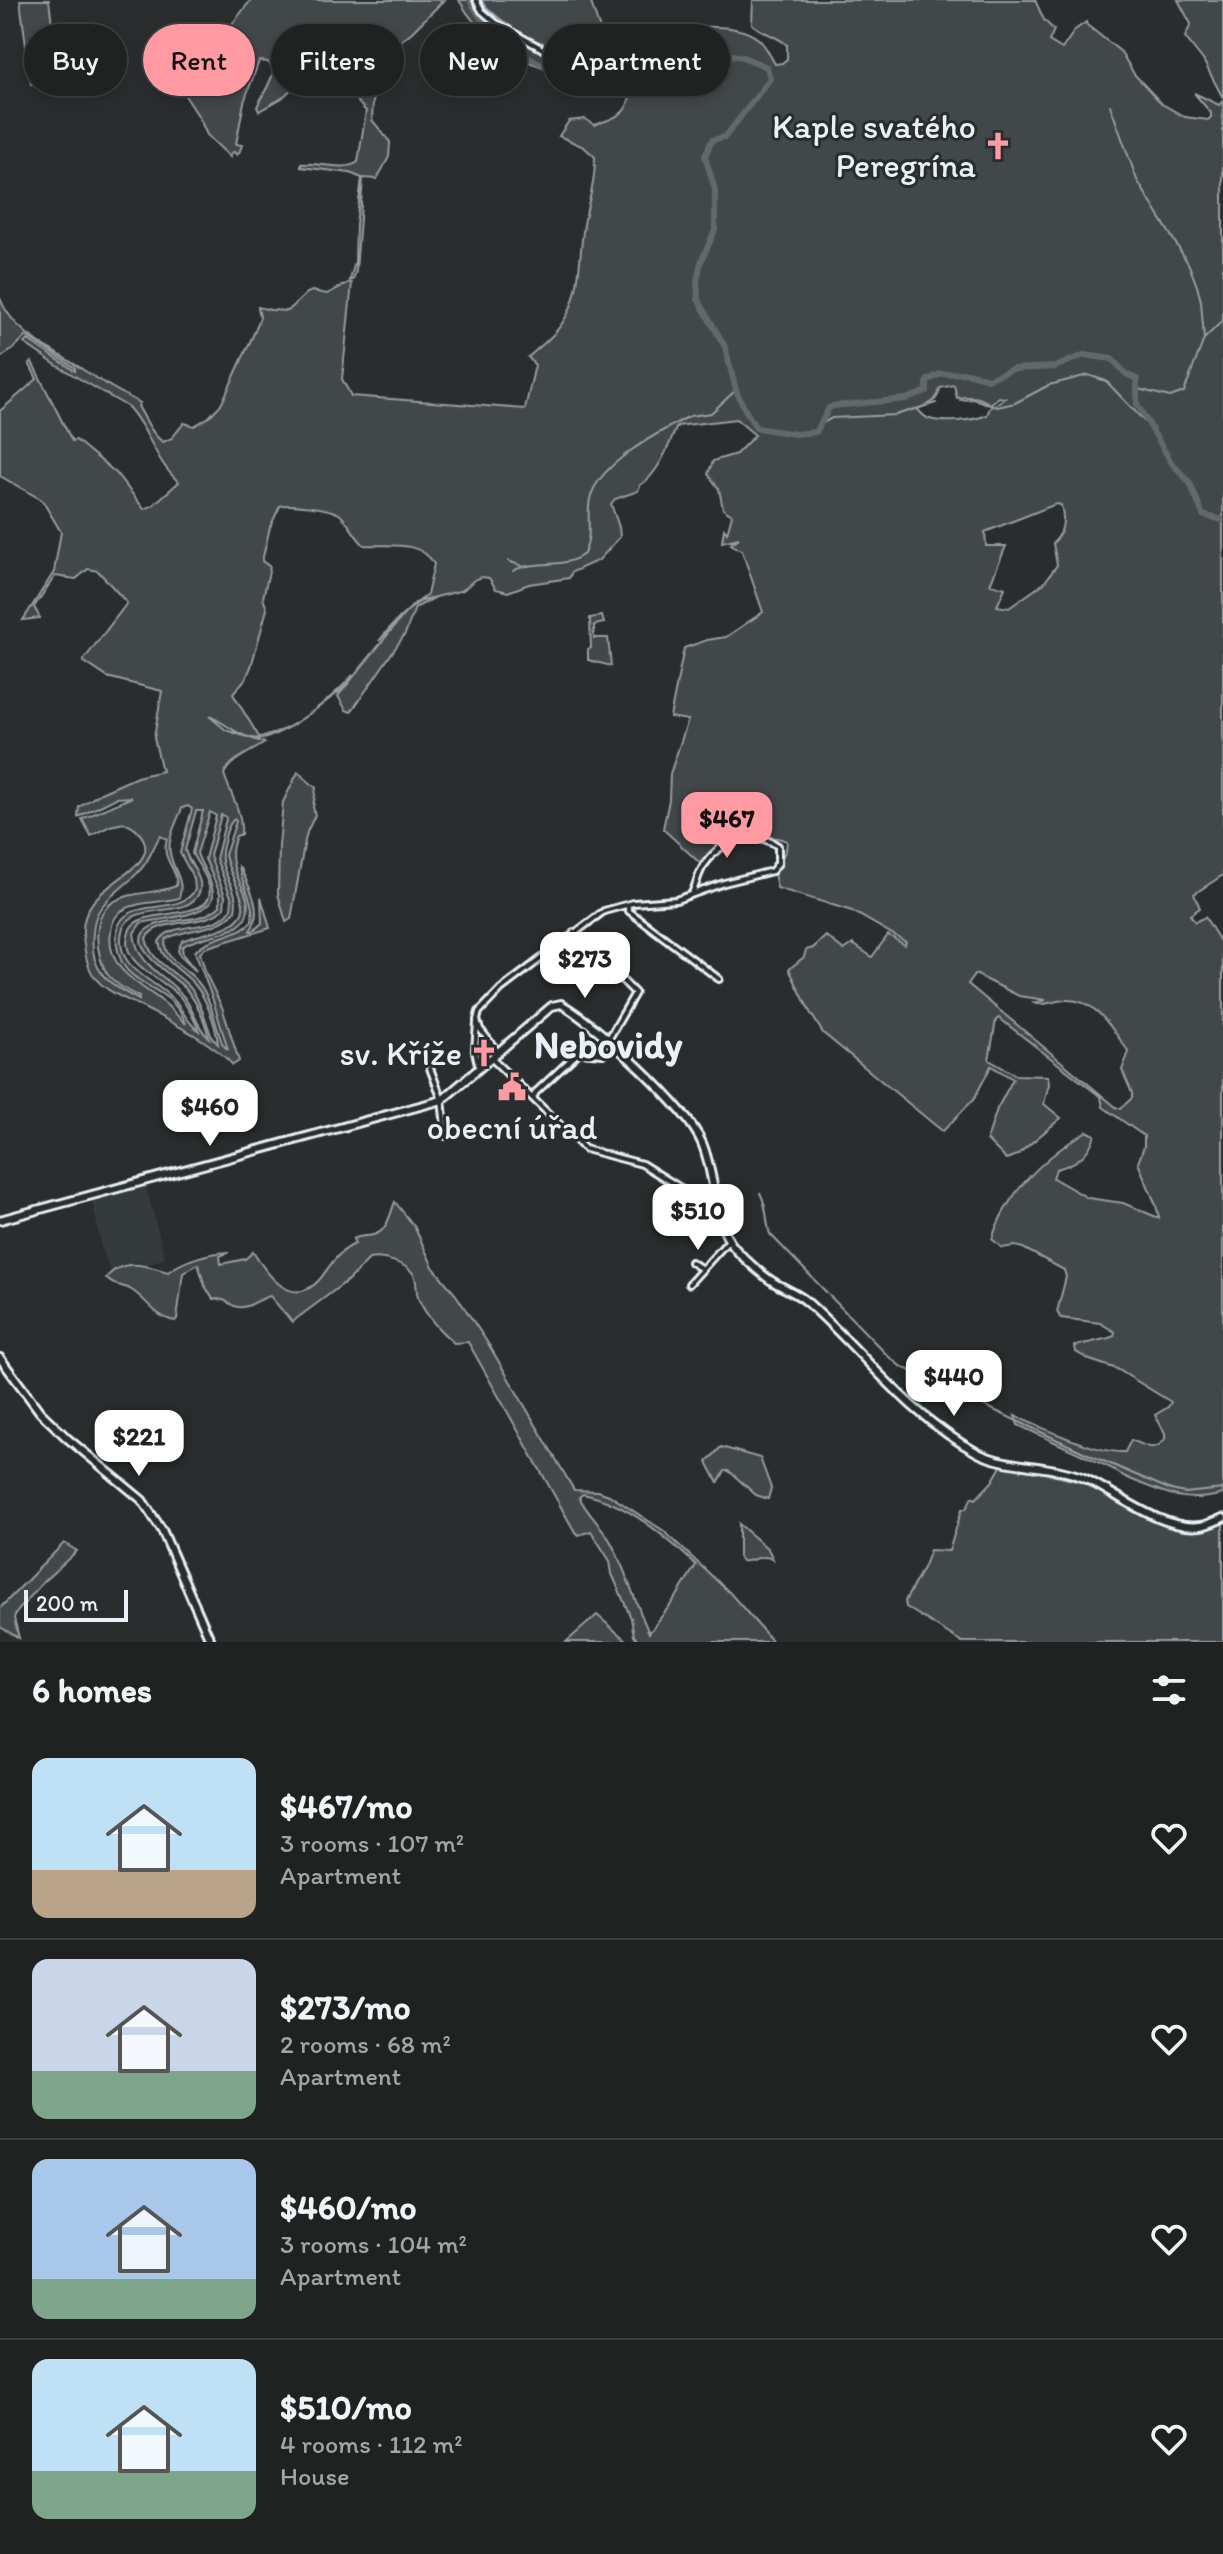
<!DOCTYPE html>
<meta charset="utf-8">
<style>
:root{--surface:#202222;--page:#282a2a;--text:#f1f3f6;--muted:#a2a4a5;--line:#3d3f40;--accent:#ff9aa2}
body{margin:0;font-family:Itim,sans-serif;background:var(--page);color:var(--text);height:100vh;display:flex;flex-direction:column;font-size:30px;white-space:nowrap}
*{box-sizing:border-box;margin:0}
p{font-size:26px;color:var(--muted)}
.icon{flex:none;width:44px;height:44px;fill:none;stroke:currentColor;stroke-width:2;stroke-linecap:round;stroke-linejoin:round}
.map{position:relative;height:1642px;overflow:hidden}
.side{display:flex;flex-direction:column;background:var(--surface);flex:1}
.side>*{flex:none}
.hud{position:absolute;left:24px;top:24px;width:800px;height:72px;display:flex;gap:16px}
.scale{position:absolute;left:24px;bottom:20px;width:104px;box-sizing:border-box;padding-left:8px;border:4px solid #e8f1f8;border-top:0;font-size:22px;line-height:28px;white-space:nowrap;color:#e8f1f8;-webkit-text-stroke:6px #2a2d2e;paint-order:stroke}
.price{position:absolute;translate:-50% -68px;padding:0 18px;border-radius:16px;background:#fff;color:#222;font-size:26px;line-height:52px;filter:drop-shadow(0 2px 4px #0008)}
.price::after{content:'';position:absolute;left:50%;top:48px;width:24px;height:18px;margin-left:-12px;background:inherit;clip-path:polygon(0 0,100% 0,50% 100%)}
.price.on{background:var(--accent);color:#111}
ul{padding:0;list-style:none}
li{display:flex;align-items:center;gap:24px;height:200px;padding:0 32px}
li+li{border-top:2px solid var(--line)}
li span{display:grid;place-items:center;flex:none;width:224px;height:160px;border-radius:16px;color:#555}
li>.icon{margin-inline-start:auto}
span .icon{width:96px;height:96px;fill:#fffc;stroke-width:1}
li b{font-size:34px}
h2{display:flex;justify-content:space-between;align-items:center;height:96px;padding:0 32px;font-size:34px}
.chip{padding:0 28px;border-radius:36px;background:var(--surface);box-shadow:0 4px 12px #0003,0 0 0 2px var(--line);font-size:28px;line-height:72px}
.chip.on{background:var(--accent);color:#111}
.map>svg:first-child{display:block}
</style>
<div class="map">
<svg width="1223" height="1642" viewBox="0 0 1223 1642">
<rect width="100%" height="100%" fill="#2a2d2e"/>
<filter id="ink" filterUnits="userSpaceOnUse"><feTurbulence type="fractalNoise" baseFrequency=".0125" numOctaves="2"/><feDisplacementMap in="SourceGraphic" scale="16" xChannelSelector="R" yChannelSelector="G"/><feConvolveMatrix kernelMatrix="1 2 1 2 8 2 1 2 1" color-interpolation-filters="sRGB"/></filter>
<g filter="url(#ink)">
<!-- built -->
<polygon fill="#363a3b" points="146,1186 165,1258 147,1265 136,1262 110,1270 101,1246 92,1199"/>
<!-- green -->
<g fill="#424648" stroke="#959ca0" stroke-width="2" fill-rule="evenodd">
<polygon points="20,0 49,0 60,89 31,84"/>
<path d="M251,0h193l-32,32 -15,12 -13,18 -11,40 -1,18 18,22 -1,15 -12,22 -14,-1 -7,93 -3,9h-3l5,-18 1,-38 6,-46 -12,-5 -49,-6v-3c17,-2 44,8 57,-2l8,-51c-12,-12 -19,-26 -36,-30l-9,5 -3,-1 1,-6 -2,-1v11l-12,1 -9,-5 -14,13 -23,13 -2,-4c5,-12 15,-25 17,-38l-6,-7 -9,-1 -15,41 -8,42 6,1 -3,8 -2,2 -3,-3 -3,1 -1,4 -23,-22 -8,-18 -15,-23 10,-8 31,-53z"/>
<path d="M459,0h15c7,18 21,26 37,36l-8,17 -4,-1 -32,-39z"/>
<path d="M480,0h110l11,32c-14,4 -30,11 -44,12 -24,3 -62,-27 -77,-44z"/>
<path d="M753,0h282l9,20 10,10 -5,11 13,8 13,-19 11,-8 1,3 34,27 13,22 28,30 23,13 23,3 3,-3v-4l-17,-20 25,12 4,-4v774l-29,19 6,14 -10,7 5,7 10,-5 18,29v548c-33,9 -51,2 -81,-10 -11,-5 -20,-7 -29,-15l-95,-44 -3,-9c26,11 82,38 110,36l6,-12c15,5 22,14 34,-1v-6l-10,-18 13,-8 3,-5 -54,-33 -27,-9 -14,-8 -1,-6 34,-8 5,-2 1,-4 -15,-9 -39,-5 -4,-6 9,-35 -2,-7 -41,-22 -8,-2 -13,2 -10,-9c15,-47 54,-83 95,-108l8,4c-7,21 -19,29 -39,34l-3,9 35,20 35,5 36,15 -3,-13 -18,-42 6,-17v-10l-41,-29 -2,-10 -102,-79 -3,2 -7,40 27,15 32,1 1,8 -5,20 17,14 -44,37 -11,4 -19,-19 10,-31 16,-30 -22,-13 -17,33 -31,32 -2,-1 -118,-97 -13,-21 -21,-43 15,-12 2,-7 7,-2 13,-12 18,14 9,-6 19,13 16,-22 17,10 1,-3 -54,-31 -75,-23 -3,-15 12,-23 1,-9c-14,-5 -25,-6 -39,-6 -8,-1 -11,-3 -19,-3l-28,32 -38,-35 6,-29 1,-26 18,-54 -18,-3 14,-69 23,-8 19,-3 37,-25 -21,-61 -11,-7 8,-6 -17,4 2,-13 3,4 5,-18 -9,-6 -4,-20 -11,-15 5,-13 23,-7 19,-19 -19,-16 -59,7c-8,19 -19,49 -37,59l-2,6 -23,8 -4,5 8,23 1,10 -21,23 -27,12 -3,6 -40,6 -21,8 -12,-3 -7,-11 -7,-1 -8,3 -11,10 -27,7 -21,11 -10,26 -54,78 -5,-2 -8,-14 68,-84 14,-11 16,-4 -21,6 -36,38c14,-19 30,-33 48,-46l7,-31c-14,-25 -46,-17 -70,-19 -9,-8 -18,-27 -25,-31 -10,-6 -49,-11 -59,-8l-10,21 -8,34 8,6 -7,31 4,11 -16,58 -5,11 -13,16 26,43c30,-3 74,-39 94,-62 -5,6 -10,15 -17,19 -15,12 -58,44 -76,45 -20,0 -35,-17 -51,-23l17,14 39,13c-14,9 -34,16 -41,31 6,20 19,38 17,60l-5,2c-15,36 18,53 11,78 -6,23 -49,20 -65,33l1,8 13,16 -16,-15 -2,-6 4,-9c16,-8 65,-11 61,-37 -3,-17 -15,-32 -18,-49l11,-34 -2,-2c-6,6 -8,14 -10,23 -10,32 17,42 11,69 -17,21 -47,16 -69,28 -6,19 21,29 31,42 15,17 18,44 26,64l5,5 -15,-50 -18,-48c10,-15 43,-15 57,-31 3,-20 -10,-35 -13,-54l2,2c9,20 23,42 9,62h3l9,-8 -1,-26 9,31 -65,20 -5,5 6,21 16,33 17,54 -6,4c-26,-27 -61,-42 -93,-59 -16,-8 -36,-15 -46,-30 -8,-10 -10,-28 -11,-41 -2,-41 36,-50 57,-74 13,-16 0,-32 -16,-38l-14,3 -19,10 -9,-17 50,-22 -16,1 -38,19 1,-10 22,-14 36,-16 25,-6 -8,-33 8,-47 -55,-14 -24,-16 44,-58 -29,-32 -10,-2 -12,10 -21,-3 -21,31 6,11 -17,2 31,-48 7,-40 -19,-32 -42,-24v-65l37,-32 -8,-16 3,-1 40,79 4,-1 40,33 28,36 8,-3 27,-24c-24,-20 -30,-53 -51,-75l-72,-42 -32,-22 4,-3 47,31v-3l-49,-32 -14,14 -12,8v-60c14,37 54,52 85,73 18,12 36,22 55,32l-2,3c7,12 14,29 25,36l9,-4 12,-15 10,3 15,-9 13,-14 33,-72 5,-14 -2,-10 13,3 17,1 19,-18 5,-2 15,3 23,-12 2,1 -10,96 9,17 174,13 10,-44 -7,-8c12,-10 26,-21 35,-35 20,-30 15,-69 22,-103 5,-24 10,-36 10,-62l-11,-10 -25,-11 10,-15 16,-2 10,6c31,-12 32,-10 38,-44l-4,-2 -23,11 -10,-3 2,-2 -4,-2 -8,-16 -40,1 -38,-13 8,-16 35,16 37,4 10,5 42,-5 -1,-7 -11,2v-19c32,-4 103,-18 129,3 8,5 13,18 18,26l7,-1 5,-4v-14c-11,-10 -24,-11 -35,-21zM954,385l3,13c14,-2 22,-2 33,6l9,-7 6,1 -15,10 -3,7c-14,6 -45,9 -60,3 -4,-2 -6,-6 -10,-9 12,-5 21,-7 23,-21zM1056,504l5,1c4,15 3,28 -8,38l4,22 -13,18 -35,25 -12,-2 8,-18 -15,-4 16,-38h-20l-1,-14zM188,806l4,3 -12,44 14,26 1,11c-13,22 -49,12 -68,25 -17,11 -11,44 1,56 22,22 44,19 58,53 -8,-7 -14,-15 -23,-22 -24,-19 -58,-33 -52,-71 1,-9 4,-16 12,-21 17,-9 37,-7 56,-12 6,-18 -6,-27 -9,-45 -3,-15 7,-31 12,-45zM196,811h7l-11,42c5,11 14,21 17,33 9,38 -68,19 -79,43 -16,35 35,49 51,69 7,9 14,23 18,33 -12,-8 -17,-23 -27,-33 -13,-13 -31,-20 -43,-35 -5,-6 -8,-14 -8,-22 -1,-45 62,-19 77,-46 9,-15 -10,-31 -13,-45zM210,812l6,4 -11,43 15,34v13c-20,19 -52,10 -71,22 -28,17 27,50 36,60 12,13 20,34 24,50 -13,-11 -15,-29 -26,-42 -18,-22 -46,-30 -49,-63l7,-10c17,-4 72,-7 72,-28 0,-15 -12,-28 -16,-42zM221,815l4,1 1,3 -10,40 16,40 -1,10c-15,25 -60,10 -72,33 4,22 23,27 36,43 12,14 21,41 23,59l-6,-6c-6,-16 -10,-34 -20,-48 -14,-19 -41,-25 -46,-52 13,-22 58,-9 78,-30l1,-12 -15,-40zM160,836l7,3c-7,22 12,29 9,47 -19,8 -43,5 -61,15 -25,12 -20,55 -7,74 8,10 19,16 31,22v3c-31,-16 -50,-29 -46,-67 1,-9 2,-17 7,-24 11,-16 29,-25 41,-40 9,-10 12,-22 19,-33zM975,974l44,22 27,4 -12,3c11,4 20,-3 32,-3 32,-1 46,30 63,52l-7,18 10,23v5l-11,10h-4l-149,-124z"/>
<polygon points="1178,0 1223,0 1223,98 1203,60 1185,37 1191,24"/>
<polygon points="602,616 604,623 594,625 594,638 608,638 611,666 588,660 588,649 591,648 590,618"/>
<polygon points="298,772 316,788 313,807 315,815 307,832 304,845 291,919 286,922 278,894 279,846 283,802"/>
<path d="M395,1202l19,24 19,41 23,28 33,50 85,145 24,1 11,4 55,36 66,62 43,49h-134l-5,-6 -3,-18 -19,-44 -2,-13 -19,-30 -12,4 -4,-3 -107,-190 -14,1c-14,-12 -27,-25 -35,-43 -4,-8 -1,-17 -5,-25 -7,-12 -33,-19 -45,-16l-18,19 -59,44 -22,-26c-10,2 -21,13 -32,11 -11,-2 -8,-8 -25,-8l-8,-13 -7,-22 -15,9 -6,46 -2,2c-21,-4 -28,-22 -45,-32 -10,-5 -16,-2 -24,-11 17,-21 41,-12 62,-6 16,-12 40,-19 61,-20l-9,4 1,8 24,-5 8,-7c14,22 39,59 67,27 11,-14 17,-27 35,-35l-2,-5c8,-4 12,-2 20,-4 15,-3 17,-22 22,-33zM583,1494c44,9 81,41 113,71l-19,31 -28,37c-13,-28 -22,-60 -37,-89 -9,-17 -24,-29 -33,-47z"/>
<polygon points="721,1447 760,1458 771,1488 768,1499 756,1495 729,1471 725,1471 718,1483 707,1462"/>
<polygon points="1003,1463 1084,1483 1142,1514 1195,1530 1223,1520 1223,1642 962,1642 906,1607 905,1601 923,1568 930,1550 949,1551 962,1509 966,1509 972,1497 976,1499 992,1482"/>
<path d="M739,1524l29,25 5,10c-15,-6 -20,4 -31,2l-3,-4z"/>
<polygon points="64,1543 77,1551 44,1581 16,1613 14,1618 19,1638 0,1627 0,1608"/>
<polygon points="597,1615 628,1642 566,1642"/>
</g>
<g fill="none" stroke-linecap="round" stroke-linejoin="round">
<!-- stream -->
<g stroke="#989fa3" stroke-width="2">
<polyline points="1110,105 1137,180 1189,265 1197,286 1201,301 1204,339"/>
<polyline points="1138,389 1170,397 1184,392 1204,339 1223,320"/>
<polyline points="960,400 974,399 997,407 1015,403 1049,385 1088,375 1106,381 1149,426"/>
<polyline points="690,416 711,413 736,390"/>
<polyline points="819,425 832,418 895,415 936,403"/>
<polyline points="508,561 522,566"/>
<path d="M513,571c21,-12 50,-1 71,-17 9,-21 2,-35 6,-55 8,-35 69,-67 98,-82"/>
<path d="M760,1193c8,14 5,26 10,41l118,122 12,10 194,91 77,33 14,3 38,-4"/>
</g>
<!-- river -->
<path stroke="#63686b" stroke-width="6" d="M470,0c26,46 30,46 78,66l19,-8 21,3 10,14 8,3 12,-3 18,-13 84,-9 23,4 24,10 3,12 -45,58 -13,3 -7,16 10,34v40l-14,32 -4,19 1,18 27,48 11,43 8,18 12,20 39,6 21,-2 13,-24 4,-2 73,-7 21,-8v-10l13,-7 27,-1 21,6 25,-10 42,-2 29,-12 28,4 14,15 11,5v25l34,58 19,21 13,32 20,5"/>
<defs>
<g id="street">
<polyline points="476,0 482,11 496,23 550,53 628,58"/>
<polyline points="627,905 629,911 719,979"/>
<polyline points="574,932 635,993 608,1040"/>
<polyline points="477,1022 475,1051 479,1069"/>
<path d="M498,1052l-18,-23 -3,-9 2,-8 22,-23 103,-78 29,-8 43,-3 48,-17 48,-12 6,-8v-17c-27,-18 -56,-6 -73,18 -7,8 -8,20 -13,29"/>
<polyline points="491,1058 585,1149 642,1164 679,1187 707,1220 716,1224 723,1224"/>
<polyline points="430,1068 442,1100 446,1136"/>
<polyline points="533,1098 536,1092 579,1052 603,1054 614,1046"/>
<polyline points="691,1262 702,1269"/>
<polyline points="689,1284 729,1240"/>
</g>
<g id="secondary">
<path d="M0,1220l442,-120 110,-94 9,-2c34,19 126,103 141,139 13,30 11,72 28,99 8,12 33,34 45,41 10,6 21,10 31,18 58,51 102,115 172,152 29,15 73,11 106,25 32,15 79,53 116,48 8,-1 16,-5 23,-8"/>
<polyline points="0,1358 40,1412 67,1438 142,1500 162,1530 211,1642"/>
</g>
</defs>
<!-- street casing -->
<use href="#street" stroke="#e8f1f8" stroke-width="10"/>
<!-- secondary casing -->
<use href="#secondary" stroke="#e8f1f8" stroke-width="12"/>
<!-- street -->
<use href="#street" stroke="#2a2d2e" stroke-width="4"/>
<!-- secondary -->
<use href="#secondary" stroke="#2a2d2e" stroke-width="6"/>
</g>
</g>
<!-- icons -->
<defs>
<symbol id="church-bare" viewBox="-9 -9 18 18"><path d="M-1.2-6h2.4v3.5h3.3v2.4h-3.3V6h-2.4V-.1h-3.3v-2.4h3.3Z" fill="#ff9aa2" stroke="#2a2d2e" stroke-width="2.5" paint-order="stroke"/></symbol>
<symbol id="civic-bare" viewBox="-9 -9 18 18"><path d="M-.6-6.5H3V-4.5H.6V-3L4-1V1h2V6H-6V1h2V-1L-.6-3ZM-1.2 2.5V6h2.4V2.5Z" fill="#ff9aa2" stroke="#2a2d2e" stroke-width="2.5" paint-order="stroke"/></symbol>
</defs>
<g fill-rule="evenodd">
<use href="#church-bare" x="978" y="126" width="40" height="40"/>
<use href="#church-bare" x="464" y="1033" width="40" height="40"/>
<use href="#civic-bare" x="492" y="1067" width="40" height="40"/>
</g>
<g text-anchor="middle" dominant-baseline="central" stroke-width="6" stroke-linejoin="round" paint-order="stroke">
<!-- poi labels -->
<g font-size="34" fill="#e8f1f8" stroke="#2a2d2e" text-anchor="end">
<text x="976" y="126">Kaple svatého<tspan x="976" dy="39">Peregrína</tspan></text>
<text x="462" y="1053">sv. Kříže</text>
<text x="512" y="1127" text-anchor="middle">obecní úřad</text>
</g>
<!-- quarter labels -->
<g font-size="38" font-weight="bold" fill="#e8f1f8" stroke="#2a2d2e">
<text x="608" y="1045">Nebovidy</text>
</g>
</g>
</svg>
<div class="scale">200 m</div>
<b class="price on" style="left:727px;top:860px">$467</b>
<b class="price" style="left:585px;top:1000px">$273</b>
<b class="price" style="left:210px;top:1148px">$460</b>
<b class="price" style="left:698px;top:1252px">$510</b>
<b class="price" style="left:954px;top:1418px">$440</b>
<b class="price" style="left:139px;top:1478px">$221</b>
<div class="hud">
<a class="chip">Buy</a>
<a class="chip on">Rent</a>
<a class="chip">Filters</a>
<a class="chip">New</a>
<a class="chip">Apartment</a>
</div>
</div>
<section class="side">
<h2>6 homes<svg class="icon" aria-label="filters" viewBox="0 0 24 24"><path d="M4 7h16M4 17h16"/><circle cx="9" cy="7" r="2"/><circle cx="15" cy="17" r="2"/></svg></h2>
<ul>
<li><span style="background:linear-gradient(#bfe0f5 70%,#b9a48a 0)"><svg class="icon" aria-label="home" viewBox="0 0 24 24"><path d="M3 11l9-7 9 7M6 9v11h12V9"/></svg></span><div><b>$467/mo</b><p>3 rooms · 107 m²</p><p>Apartment</p></div><svg class="icon" aria-label="heart" viewBox="0 0 24 24"><path d="M12 20l-8-8c-3-5 5-10 8-4 3-6 11-1 8 4z"/></svg></li>
<li><span style="background:linear-gradient(#c9d6e8 70%,#7fa58c 0)"><svg class="icon" aria-label="home" viewBox="0 0 24 24"><path d="M3 11l9-7 9 7M6 9v11h12V9"/></svg></span><div><b>$273/mo</b><p>2 rooms · 68 m²</p><p>Apartment</p></div><svg class="icon" aria-label="heart" viewBox="0 0 24 24"><path d="M12 20l-8-8c-3-5 5-10 8-4 3-6 11-1 8 4z"/></svg></li>
<li><span style="background:linear-gradient(#a9c7e8 75%,#7fa58c 0)"><svg class="icon" aria-label="home" viewBox="0 0 24 24"><path d="M3 11l9-7 9 7M6 9v11h12V9"/></svg></span><div><b>$460/mo</b><p>3 rooms · 104 m²</p><p>Apartment</p></div><svg class="icon" aria-label="heart" viewBox="0 0 24 24"><path d="M12 20l-8-8c-3-5 5-10 8-4 3-6 11-1 8 4z"/></svg></li>
<li><span style="background:linear-gradient(#bfe0f5 70%,#7fa58c 0)"><svg class="icon" aria-label="home" viewBox="0 0 24 24"><path d="M3 11l9-7 9 7M6 9v11h12V9"/></svg></span><div><b>$510/mo</b><p>4 rooms · 112 m²</p><p>House</p></div><svg class="icon" aria-label="heart" viewBox="0 0 24 24"><path d="M12 20l-8-8c-3-5 5-10 8-4 3-6 11-1 8 4z"/></svg></li>
</ul>
</section>
